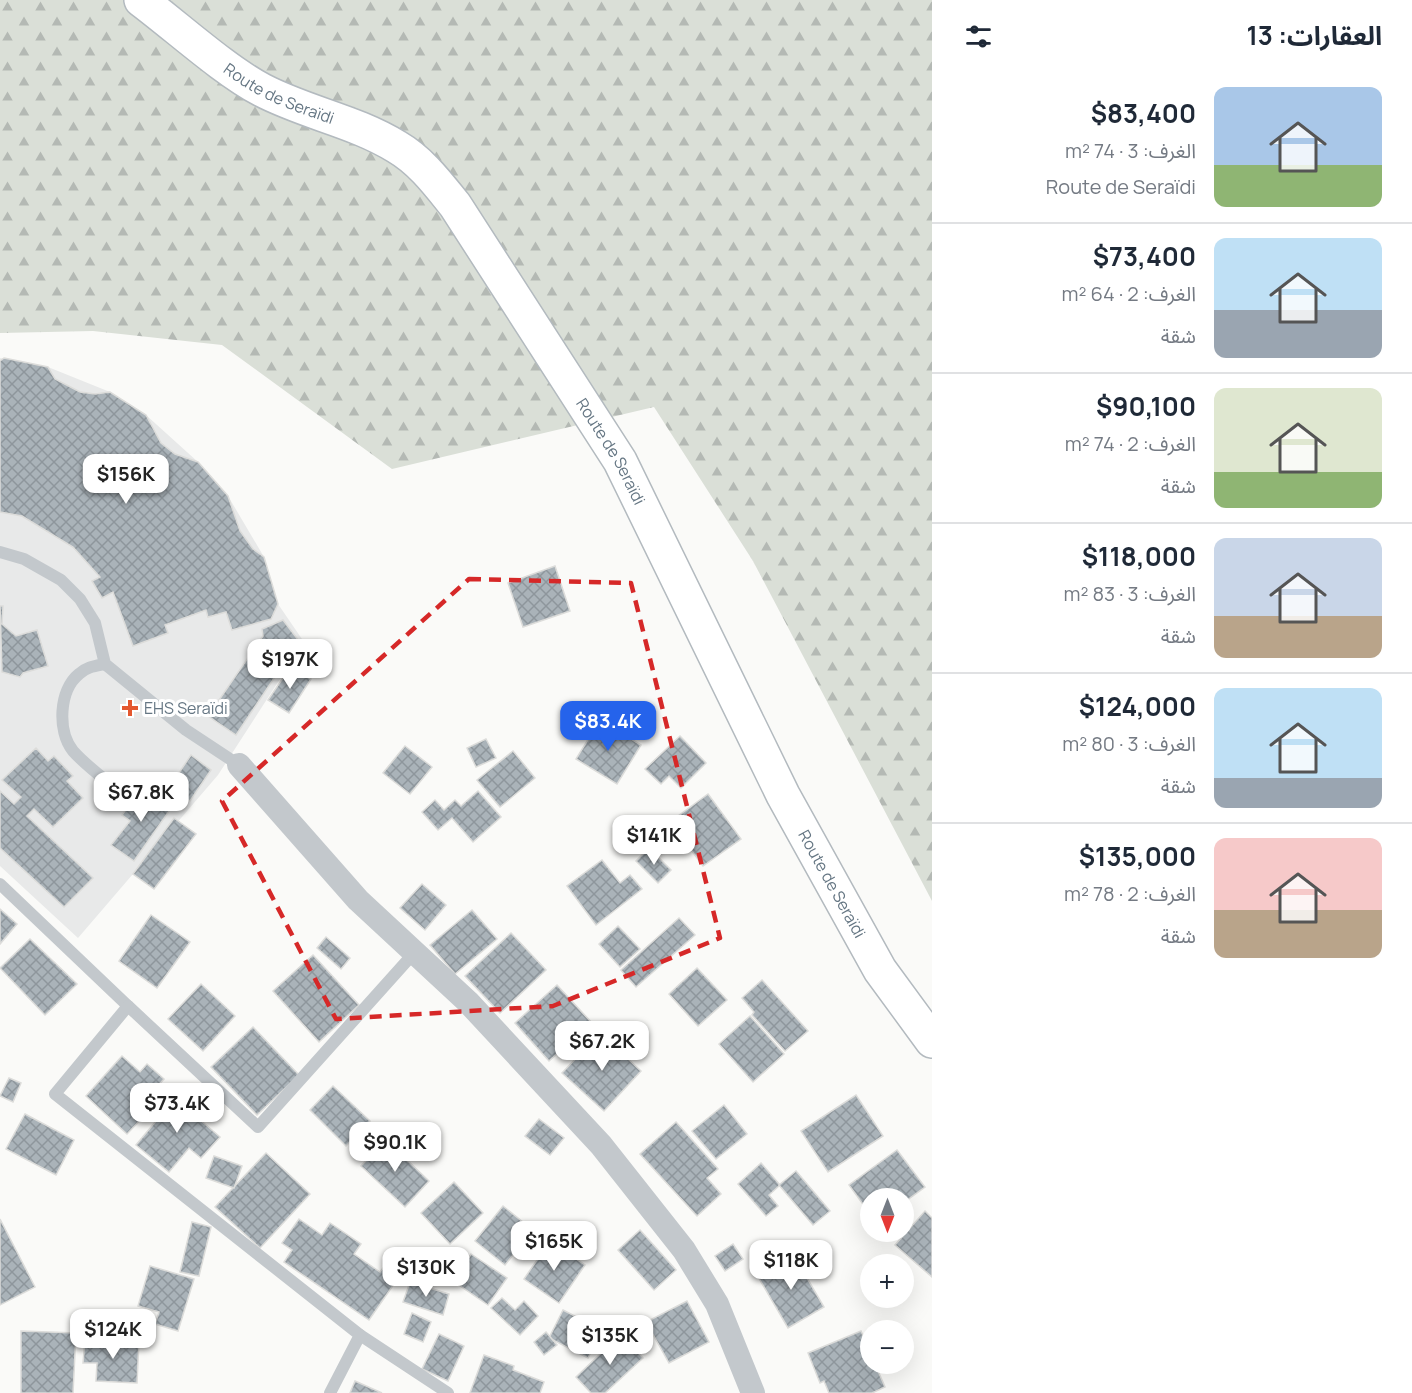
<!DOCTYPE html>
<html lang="ar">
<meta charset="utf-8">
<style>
:root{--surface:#fff;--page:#f6f6f7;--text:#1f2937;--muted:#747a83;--line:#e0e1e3;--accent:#2563eb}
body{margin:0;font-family:Manrope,"Noto Sans Arabic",sans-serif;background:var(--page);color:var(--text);direction:rtl;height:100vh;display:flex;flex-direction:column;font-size:22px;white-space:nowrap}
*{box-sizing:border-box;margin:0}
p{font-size:20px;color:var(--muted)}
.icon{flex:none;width:33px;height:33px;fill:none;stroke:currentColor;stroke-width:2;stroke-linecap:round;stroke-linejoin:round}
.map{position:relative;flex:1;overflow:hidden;direction:ltr}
.sheet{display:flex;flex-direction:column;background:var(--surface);width:480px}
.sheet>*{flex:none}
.needle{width:39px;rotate:180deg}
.tools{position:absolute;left:860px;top:1188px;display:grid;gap:12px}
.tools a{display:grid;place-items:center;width:54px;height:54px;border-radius:50%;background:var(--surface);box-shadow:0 6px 24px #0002;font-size:30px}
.price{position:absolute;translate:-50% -51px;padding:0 14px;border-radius:12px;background:#fff;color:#222;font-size:20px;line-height:39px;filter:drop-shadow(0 2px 3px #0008)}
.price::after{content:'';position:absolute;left:50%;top:36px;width:18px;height:14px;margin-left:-9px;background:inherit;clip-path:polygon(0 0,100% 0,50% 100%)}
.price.selected{background:var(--accent);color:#fff}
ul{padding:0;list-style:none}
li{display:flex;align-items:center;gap:18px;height:150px;padding:0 30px}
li+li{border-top:2px solid var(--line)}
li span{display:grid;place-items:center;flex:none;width:168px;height:120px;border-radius:12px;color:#555}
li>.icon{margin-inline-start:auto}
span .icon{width:72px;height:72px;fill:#fffc;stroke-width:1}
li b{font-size:26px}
h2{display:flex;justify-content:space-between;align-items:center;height:72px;padding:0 30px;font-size:26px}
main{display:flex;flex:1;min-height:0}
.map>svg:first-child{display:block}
</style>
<main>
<section class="sheet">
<h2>العقارات: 13<svg class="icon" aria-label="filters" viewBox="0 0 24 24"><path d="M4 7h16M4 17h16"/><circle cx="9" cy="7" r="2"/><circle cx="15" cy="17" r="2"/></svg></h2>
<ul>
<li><span style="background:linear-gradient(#a9c7e8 65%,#8fb573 0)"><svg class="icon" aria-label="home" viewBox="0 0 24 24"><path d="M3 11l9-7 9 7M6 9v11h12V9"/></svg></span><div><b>$83,400</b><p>الغرف: 3 · 74 m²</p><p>Route de Seraïdi</p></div></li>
<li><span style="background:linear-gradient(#bfe0f5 60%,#9aa5b1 0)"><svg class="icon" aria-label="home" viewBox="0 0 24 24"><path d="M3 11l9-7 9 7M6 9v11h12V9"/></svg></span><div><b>$73,400</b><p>الغرف: 2 · 64 m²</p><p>شقة</p></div></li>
<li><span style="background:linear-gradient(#dfe7d0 70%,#8fb573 0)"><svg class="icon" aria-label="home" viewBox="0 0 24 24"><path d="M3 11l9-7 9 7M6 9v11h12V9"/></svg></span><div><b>$90,100</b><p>الغرف: 2 · 74 m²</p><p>شقة</p></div></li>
<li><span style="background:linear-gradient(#c9d6e8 65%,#b9a48a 0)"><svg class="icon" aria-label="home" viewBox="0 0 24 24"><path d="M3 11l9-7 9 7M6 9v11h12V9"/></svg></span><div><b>$118,000</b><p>الغرف: 3 · 83 m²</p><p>شقة</p></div></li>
<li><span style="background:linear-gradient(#bfe0f5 75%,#9aa5b1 0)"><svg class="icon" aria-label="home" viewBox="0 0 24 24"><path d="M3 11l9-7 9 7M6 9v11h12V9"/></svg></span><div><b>$124,000</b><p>الغرف: 3 · 80 m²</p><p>شقة</p></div></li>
<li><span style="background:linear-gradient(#f6c9c9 60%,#b9a48a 0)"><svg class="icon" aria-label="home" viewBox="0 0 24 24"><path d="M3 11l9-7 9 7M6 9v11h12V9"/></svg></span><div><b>$135,000</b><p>الغرف: 2 · 78 m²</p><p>شقة</p></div></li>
</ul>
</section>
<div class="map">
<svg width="932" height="1393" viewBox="0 0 932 1393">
<defs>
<pattern id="forest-firs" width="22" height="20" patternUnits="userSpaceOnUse" patternTransform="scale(1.5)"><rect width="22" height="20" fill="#dadfd7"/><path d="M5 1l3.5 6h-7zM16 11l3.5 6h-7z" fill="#b4b9b4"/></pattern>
<pattern id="building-cross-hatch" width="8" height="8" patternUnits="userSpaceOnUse" patternTransform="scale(1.5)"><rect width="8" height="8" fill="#aab3b9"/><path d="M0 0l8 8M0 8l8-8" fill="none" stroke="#8e969c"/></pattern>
</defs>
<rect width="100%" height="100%" fill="#fafaf8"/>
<!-- built -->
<polygon fill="#e8e9e9" points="0,358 48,367 110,392 146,415 198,462 228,496 264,557 278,604 304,642 218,775 78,938 0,866"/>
<!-- forest -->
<polygon fill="url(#forest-firs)" points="0,0 932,0 932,901 753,561 654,407 392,469 222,345 93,331 0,333"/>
<!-- building -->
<g fill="url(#building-cross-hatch)" stroke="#dcdcda" stroke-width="1.5">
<polygon points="4,358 48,367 55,379 80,392 95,394 110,392 146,415 161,443 175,454 198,462 228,496 240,531 253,549 264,557 278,604 271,619 232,630 226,612 208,617 206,610 165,625 168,633 133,646 113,592 102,598 92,581 100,577 73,547 22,516 0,512 0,361"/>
<polygon points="555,566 570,611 523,627 508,583"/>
<polygon points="0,606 3,606 2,624 16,636 37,630 48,666 23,673 20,677 2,672"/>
<polygon points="283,620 299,641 236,735 208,716 263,636 262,629"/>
<polygon points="291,666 311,679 289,713 268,700"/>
<polygon points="600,720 641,745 617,784 576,759"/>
<polygon points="680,736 706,763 681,788 669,776 661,784 645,769"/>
<polygon points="486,739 496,758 476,767 467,748"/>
<polygon points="405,746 432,767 410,794 383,773"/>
<polygon points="36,748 48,761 54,756 73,776 67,781 83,798 53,827 34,809 27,816 93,878 64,907 0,848 0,791 14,804 21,797 2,780"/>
<polygon points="513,751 535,778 500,807 477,780"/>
<polygon points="191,755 211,770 190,801 170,786"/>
<polygon points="143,786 172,807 134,861 111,845 130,821 122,815"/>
<polygon points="478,791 501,817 473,842 452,818 438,830 422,812 435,800 444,810 455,800 461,806"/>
<polygon points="708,794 741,839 703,866 670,822"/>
<polygon points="174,818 196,834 154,889 133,874"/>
<polygon points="649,848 671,870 658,883 636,861"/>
<polygon points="602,860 620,883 630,875 642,889 596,925 567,886"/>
<polygon points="422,884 446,905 425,930 400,908"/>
<polygon points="0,909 17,924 0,944"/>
<polygon points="472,910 497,939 455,974 430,945"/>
<polygon points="151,915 190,942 157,988 119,961"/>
<polygon points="679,918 695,935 636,987 621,970"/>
<polygon points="618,926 640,949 620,967 599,944"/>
<polygon points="511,933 546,970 500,1013 465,976"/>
<polygon points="326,937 350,958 341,969 317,948"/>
<polygon points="30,939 77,984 45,1015 0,968"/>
<polygon points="313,955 359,1005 319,1042 273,991"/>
<polygon points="697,968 727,1000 698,1026 669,994"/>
<polygon points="762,980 808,1031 785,1051 752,1015 754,1012 742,998"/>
<polygon points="201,984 235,1016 203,1051 168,1019"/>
<polygon points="557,985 592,1023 549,1061 515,1023"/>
<polygon points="750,1016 784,1054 753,1082 719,1044"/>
<polygon points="253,1027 299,1075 257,1115 211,1067"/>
<polygon points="600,1033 641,1071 604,1111 562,1073"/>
<polygon points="122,1056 140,1072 147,1064 164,1079 156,1088 164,1095 127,1134 86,1096"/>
<polygon points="9,1078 21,1083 13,1102 0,1096"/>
<polygon points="333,1086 370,1121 346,1146 310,1110"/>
<polygon points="182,1090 198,1104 191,1112 220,1137 201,1158 189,1148 169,1172 136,1145"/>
<polygon points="856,1095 883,1136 828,1172 801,1131"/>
<polygon points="724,1105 747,1134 716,1159 692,1131"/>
<polygon points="25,1114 74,1140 56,1175 6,1149"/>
<polygon points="539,1119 564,1138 550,1155 525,1136"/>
<polygon points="676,1122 718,1169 707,1178 721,1194 697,1216 640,1154"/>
<polygon points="386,1140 429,1181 405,1207 361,1166"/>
<polygon points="897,1150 925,1187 903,1203 903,1198 870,1198 870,1214 849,1185"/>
<polygon points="266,1153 310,1194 260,1248 215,1207"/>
<polygon points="214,1156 242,1166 234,1188 206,1178"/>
<polygon points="761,1163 780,1185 769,1195 778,1206 766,1216 738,1184"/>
<polygon points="796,1171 830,1211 813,1225 779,1185"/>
<polygon points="454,1182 483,1213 450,1244 421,1213"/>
<polygon points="503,1206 533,1230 505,1265 475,1241"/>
<polygon points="925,1211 932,1218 932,1277 895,1245"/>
<polygon points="0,1219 35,1287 0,1305"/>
<polygon points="299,1219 322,1235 330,1223 361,1244 354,1254 380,1272 386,1264 401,1274 369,1320 284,1262 292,1250 282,1243"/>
<polygon points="192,1222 211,1227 199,1276 180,1272"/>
<polygon points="640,1230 676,1270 654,1290 618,1250"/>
<polygon points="550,1241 585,1265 559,1303 524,1279"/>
<polygon points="733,1244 743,1259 725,1271 715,1256"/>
<polygon points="471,1254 507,1278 488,1305 453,1281"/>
<polygon points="793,1254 824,1307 788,1328 757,1275"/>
<polygon points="150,1266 194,1279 178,1331 155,1324 159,1312 138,1306"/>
<polygon points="410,1282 449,1294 443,1315 403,1302"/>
<polygon points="502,1298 515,1310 524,1301 538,1316 520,1335 491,1308"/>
<polygon points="687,1301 709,1342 669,1363 646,1322"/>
<polygon points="563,1310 602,1330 588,1358 549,1338"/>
<polygon points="412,1313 431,1322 423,1342 404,1334"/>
<polygon points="21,1331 76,1333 73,1393 21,1393"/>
<polygon points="861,1331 870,1352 870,1364 875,1364 885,1387 872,1393 829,1393 824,1381 820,1383 808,1353"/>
<polygon points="546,1332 557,1345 544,1355 534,1342"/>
<polygon points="439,1334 464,1346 448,1381 422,1369"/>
<polygon points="621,1334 643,1358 605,1393 591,1393 576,1377"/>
<polygon points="85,1339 139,1341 137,1383 96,1381 97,1363 83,1363"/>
<polygon points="484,1355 514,1366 513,1370 544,1382 540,1393 470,1393"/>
<polygon points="355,1381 382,1393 350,1393"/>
</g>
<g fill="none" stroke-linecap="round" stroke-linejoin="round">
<defs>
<g id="secondary">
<path id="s1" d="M141,0c36,27 83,70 121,90 44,23 93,31 135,57 24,14 41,37 58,58l165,256 163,334 97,175 52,71"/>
</g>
</defs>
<!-- secondary casing -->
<use href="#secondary" stroke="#b3babf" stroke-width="36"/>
<!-- service -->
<g stroke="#c3c8cc" stroke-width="12">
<polyline points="0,552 24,559 61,580 80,599 95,623 105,664 186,730 239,765"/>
<path d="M105,664c-10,2 -19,3 -26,10 -20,16 -22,57 -6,77 15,17 36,31 53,46"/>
<polyline points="0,884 128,1006"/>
<polyline points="360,1335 448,1393"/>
<polyline points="330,1393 360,1335 55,1094 128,1006 258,1127 414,953"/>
</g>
<!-- minor -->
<polyline stroke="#c3c8cc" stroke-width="24" points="239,765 358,900 468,1002 601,1145 684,1250 717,1304 753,1393"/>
<!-- secondary -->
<use href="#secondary" stroke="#fff" stroke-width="33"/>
</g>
<!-- marked area -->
<path fill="none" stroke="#d62828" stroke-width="4.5" stroke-dasharray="12 8" stroke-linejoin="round" d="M469,579l162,4 89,355 -167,68 -217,13 -114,-218z"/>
<!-- markers -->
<path fill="#e4572e" stroke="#fff" stroke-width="2" d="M127 699h6v6h6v6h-6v6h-6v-6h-6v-6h6z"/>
<g text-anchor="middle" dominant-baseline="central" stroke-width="6" stroke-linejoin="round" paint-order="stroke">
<!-- street labels -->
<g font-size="16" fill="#657683" stroke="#fff">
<text stroke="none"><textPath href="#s1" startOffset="168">Route de Seraïdi</textPath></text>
<text stroke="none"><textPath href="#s1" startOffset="672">Route de Seraïdi</textPath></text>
<text stroke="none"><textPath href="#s1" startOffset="1158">Route de Seraïdi</textPath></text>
</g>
<!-- poi labels -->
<g font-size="16" fill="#657683" stroke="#fff" text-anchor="start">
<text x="144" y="708">EHS Seraïdi</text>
</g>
</g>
</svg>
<div class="tools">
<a><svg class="needle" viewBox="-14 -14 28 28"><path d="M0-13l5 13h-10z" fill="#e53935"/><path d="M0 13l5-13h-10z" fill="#747a83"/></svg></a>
<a>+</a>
<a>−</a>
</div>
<b class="price" style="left:126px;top:505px">$156K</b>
<b class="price" style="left:290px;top:690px">$197K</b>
<b class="price selected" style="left:608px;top:752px">$83.4K</b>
<b class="price" style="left:141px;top:823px">$67.8K</b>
<b class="price" style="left:654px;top:866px">$141K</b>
<b class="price" style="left:602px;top:1072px">$67.2K</b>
<b class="price" style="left:177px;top:1134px">$73.4K</b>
<b class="price" style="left:395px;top:1173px">$90.1K</b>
<b class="price" style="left:554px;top:1272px">$165K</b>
<b class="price" style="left:791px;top:1291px">$118K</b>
<b class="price" style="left:426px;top:1298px">$130K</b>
<b class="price" style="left:113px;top:1360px">$124K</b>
<b class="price" style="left:610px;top:1366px">$135K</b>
</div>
</main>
